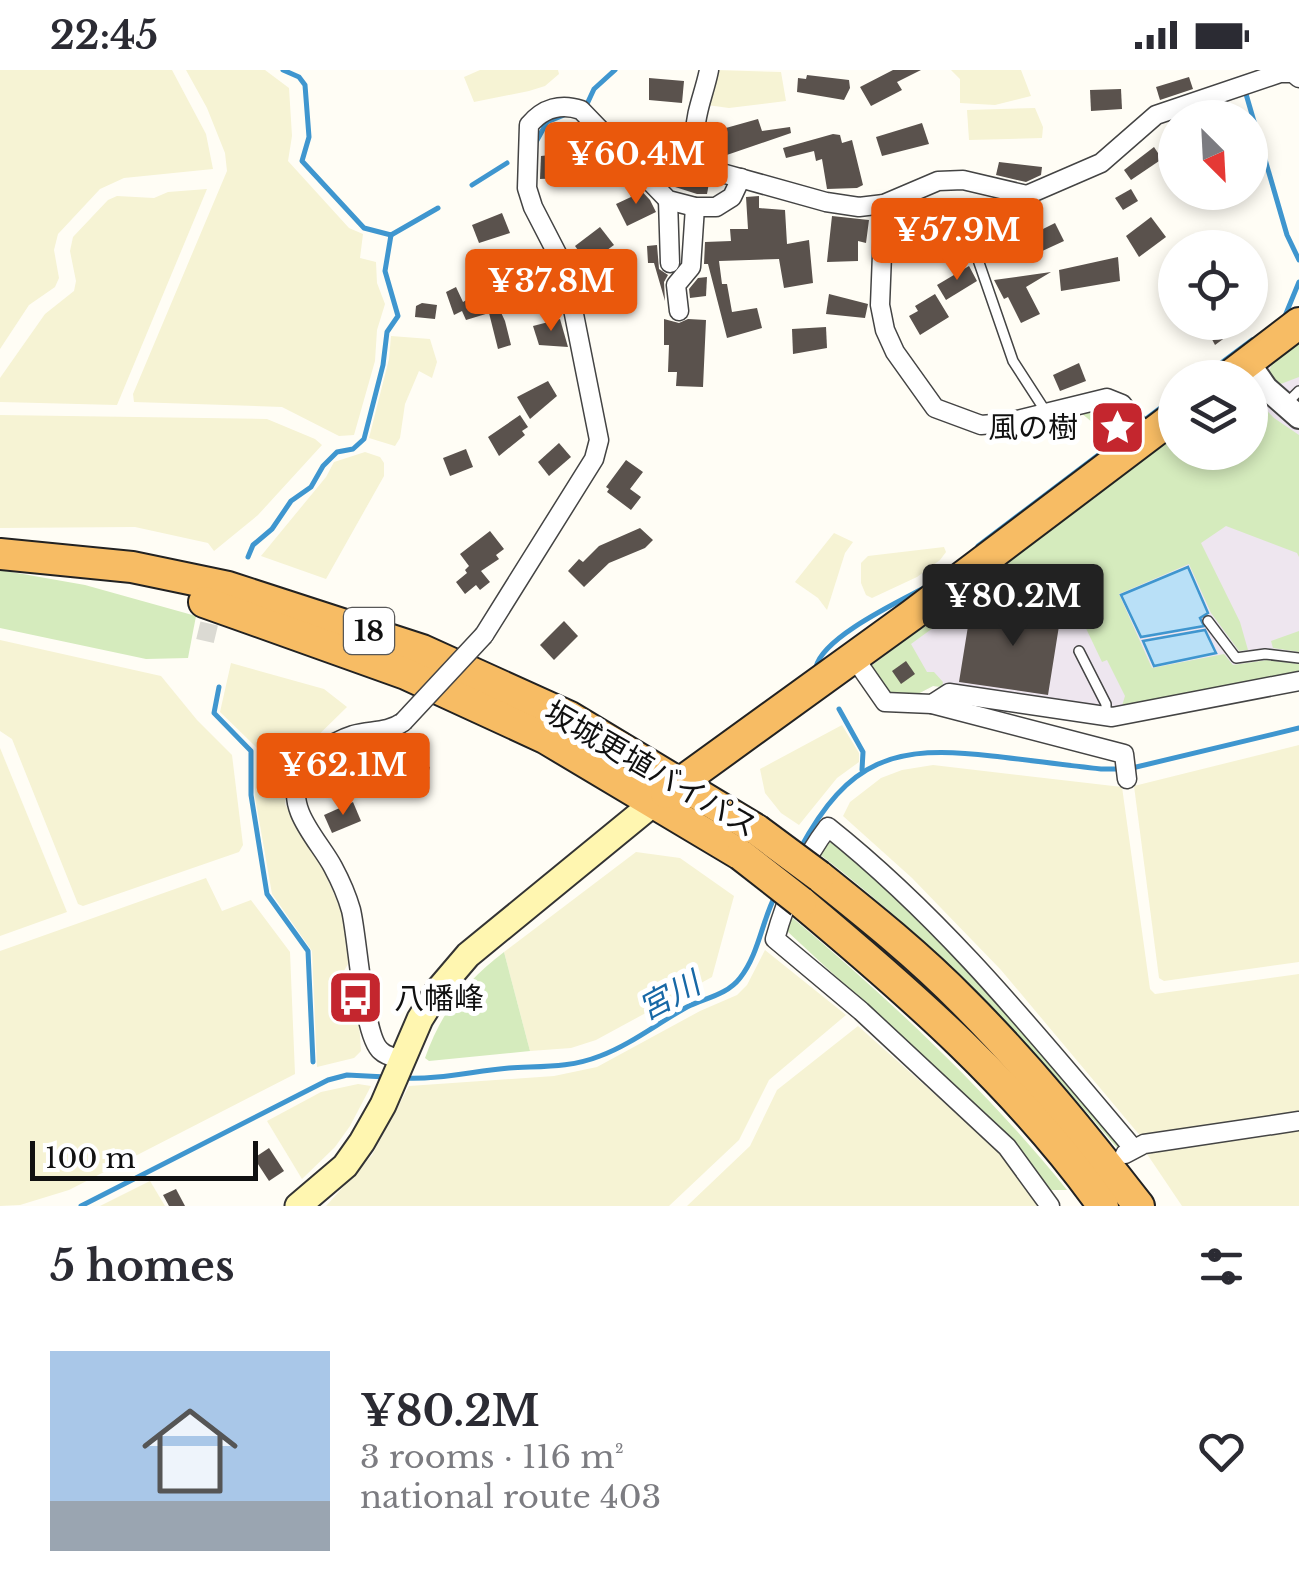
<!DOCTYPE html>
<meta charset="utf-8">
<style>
:root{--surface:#fff;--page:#f2f2f3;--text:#2b2b33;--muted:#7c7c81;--line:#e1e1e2;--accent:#ea580c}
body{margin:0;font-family:"Libre Baskerville","Noto Sans JP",serif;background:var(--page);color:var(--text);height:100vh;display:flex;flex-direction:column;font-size:38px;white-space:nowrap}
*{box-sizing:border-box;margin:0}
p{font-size:32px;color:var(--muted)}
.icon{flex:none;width:55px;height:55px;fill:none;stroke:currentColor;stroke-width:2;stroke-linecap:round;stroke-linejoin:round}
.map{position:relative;height:1136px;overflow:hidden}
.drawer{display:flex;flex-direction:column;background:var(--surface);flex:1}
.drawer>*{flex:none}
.needle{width:65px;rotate:156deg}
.controls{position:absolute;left:1158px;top:30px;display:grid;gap:20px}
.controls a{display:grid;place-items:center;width:110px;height:110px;border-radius:50%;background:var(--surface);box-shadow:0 5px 15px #0003;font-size:50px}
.scale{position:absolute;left:30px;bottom:25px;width:228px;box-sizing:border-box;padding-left:10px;border:5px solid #111;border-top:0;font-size:28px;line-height:35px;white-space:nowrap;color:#111;-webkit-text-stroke:8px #fff;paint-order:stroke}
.price{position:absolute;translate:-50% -85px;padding:0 22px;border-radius:10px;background:var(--accent);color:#fff;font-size:32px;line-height:65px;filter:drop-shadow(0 2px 5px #0008)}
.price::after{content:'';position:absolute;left:50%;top:60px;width:30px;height:22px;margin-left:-15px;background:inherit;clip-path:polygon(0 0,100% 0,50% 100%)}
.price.on{background:#222;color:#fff}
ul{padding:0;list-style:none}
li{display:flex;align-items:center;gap:30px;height:250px;padding:0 50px}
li+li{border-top:2px solid var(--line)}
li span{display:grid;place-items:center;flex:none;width:280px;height:200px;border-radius:0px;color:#555}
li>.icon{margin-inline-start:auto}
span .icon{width:120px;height:120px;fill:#fffc;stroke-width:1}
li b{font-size:42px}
h2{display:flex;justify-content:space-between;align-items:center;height:120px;padding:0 50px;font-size:42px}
.status{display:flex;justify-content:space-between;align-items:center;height:70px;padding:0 50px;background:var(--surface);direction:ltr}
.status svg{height:28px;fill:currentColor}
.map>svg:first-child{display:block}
</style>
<div class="status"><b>22:45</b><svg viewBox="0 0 49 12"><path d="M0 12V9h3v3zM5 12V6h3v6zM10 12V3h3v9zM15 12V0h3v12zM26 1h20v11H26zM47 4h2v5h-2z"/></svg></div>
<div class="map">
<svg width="1299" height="1136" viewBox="0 0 1299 1136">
<rect width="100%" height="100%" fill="#fffdf5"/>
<!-- industrial -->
<polygon fill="#eee6ef" points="1299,272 1299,605 1112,640 933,616 912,627 871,596 1175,366 1175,382 1250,382 1250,309"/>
<!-- farmland -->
<g fill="#f6f3d4">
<polygon points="0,0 172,0 206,64 213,99 124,108 100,119 58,164 54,180 59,208 55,217 29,235 0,279"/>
<polygon points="186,0 265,0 289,18 292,66 288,91 349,158 363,164 360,188 376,192 377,213 385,234 377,260 375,291 354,365 339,366 282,337 134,332 133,324 227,101 225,83 207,38"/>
<polygon points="480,0 558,0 559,4 545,16 529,21 474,32 464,7"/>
<polygon points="716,0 781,2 786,31 729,38 707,35"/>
<polygon points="951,0 1021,0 1031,26 995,35 960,33 960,9"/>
<polygon points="1035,38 1043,57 1042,68 969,70 967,40"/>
<polygon points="207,119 117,335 0,332 0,308 45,244 74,221 76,211 70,181 73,167 108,130 117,126 154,128 168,122"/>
<polygon points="391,266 430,269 437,292 432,308 419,301 405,334 400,368 395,376 369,368 389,289"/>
<polygon points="0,345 267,349 315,369 322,375 258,445 214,481 208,473 135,457 0,458"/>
<polygon points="365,382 380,387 384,393 384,406 326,509 261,486 326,407 334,392"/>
<polygon points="834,463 853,472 845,483 827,540 818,528 795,512"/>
<polygon points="944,477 946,482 940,490 917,507 872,528 866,525 861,513 861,493 868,486"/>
<polygon points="0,570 161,606 197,650 232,685 243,775 239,782 83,836 78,834 12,669 0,661"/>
<polygon points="231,593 324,619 347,637 301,682 288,705 285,734 325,803 345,850 352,887 344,901 349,926 358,936 361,981 354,988 317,997 312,881 272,824 255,727 257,678 220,642"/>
<polygon points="842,655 859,683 859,692 837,708 799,755 781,743 765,723 760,699"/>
<polygon points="1299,675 1299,892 1164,911 1159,908 1134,716"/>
<polygon points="0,678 67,842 0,866"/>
<polygon points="933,695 1122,717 1150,919 1155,924 1299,904 1299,1045 1142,1068 1001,900 912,808 843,746 850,732 881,708 902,700"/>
<polygon points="636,782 680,788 734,826 712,907 596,970 571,978 530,981 504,882"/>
<polygon points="206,808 222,841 251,830 290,882 295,1004 69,1120 20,1135 0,1136 0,881"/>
<polygon points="765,880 846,945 769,1010 739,1070 669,1136 326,1136 372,1085 409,1016 554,1006 597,997 700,941 737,925 747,915"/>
<polygon points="858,956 994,1077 1039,1133 1036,1136 687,1136 750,1076 777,1020"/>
<polygon points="358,1014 371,1016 350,1056 335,1077 302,1109 267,1051 321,1022"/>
<polygon points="1299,1056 1299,1136 1182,1136 1147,1084"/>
<polygon points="150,1111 165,1136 100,1136"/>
</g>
<!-- green -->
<g fill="#d5ebbd">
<polygon points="1299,272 1299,307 1278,315 1268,304 1273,291"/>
<polygon points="1250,323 1274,348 1299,365 1299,487 1297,483 1226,456 1201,473 1240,552 1248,580 1239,581 1211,543 1189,494 1119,524 1152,598 1224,584 1233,595 1267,590 1299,594 1299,605 1121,639 1125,626 1107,590 1102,592 1063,510 1050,508 1032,517 989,517 911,574 927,602 934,602 943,612 942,617 933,616 912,627 890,626 871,596 1175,366 1175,382 1250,382"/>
<polygon points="1102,338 1117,342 1130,357 1113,370 1080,342"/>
<polygon points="0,500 85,515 196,546 188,588 146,589 0,558"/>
<polygon points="1299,561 1299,582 1273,578 1271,571"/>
<path d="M834,772l64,54 70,68 151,179 -1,6c-94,-112 -183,-206 -300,-296l7,-9z"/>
<path d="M788,844c101,85 196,173 279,276h-16l-41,-52 -222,-206z"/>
<path d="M504,882l26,99 -101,10 -4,-3c16,-46 41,-77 79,-106z"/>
</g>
<!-- water -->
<g fill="#b9e0f7" stroke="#3f96cf" stroke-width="2.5">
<polygon points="1188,497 1208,543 1200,548 1204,556 1141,567 1121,525"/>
<polygon points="1205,560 1216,583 1154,596 1143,571"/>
</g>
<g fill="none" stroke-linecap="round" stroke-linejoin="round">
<!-- stream -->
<g stroke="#3f96cf" stroke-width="5">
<polyline points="283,0 299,7 305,15 309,67 302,91 364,158 391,165"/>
<polyline points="1246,24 1287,165 1299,190"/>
<polyline points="587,34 594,19 615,0"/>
<polyline points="536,72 547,52 564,45"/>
<polyline points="472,115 507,93"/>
<polyline points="391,165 438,138"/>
<polyline points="1285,246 1299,212"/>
<polyline points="1201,308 1252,270"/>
<polyline points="978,476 1175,327"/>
<polyline points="248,487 253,475 272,459 291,431 311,417 323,396 337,382 353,379 364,369 383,295 387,262 398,246 385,201 391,165"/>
<path d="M816,597c7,-30 82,-65 110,-80"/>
<polyline points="219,617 214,643 251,681 251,725 267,824 308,881 313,992"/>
<polyline points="839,639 863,682 862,700"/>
<polyline points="1132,698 1299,658"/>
<path d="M800,779c48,-90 95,-105 192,-93 36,4 72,9 109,13h20"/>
<path d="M402,1008c37,2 71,-7 107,-10 32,-2 61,0 91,-12 30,-11 58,-33 87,-49 18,-9 40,-12 53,-29 19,-24 22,-58 36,-84"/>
<polyline points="81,1136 328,1010 347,1005 386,1007"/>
</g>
</g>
<!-- building -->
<g fill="#5a524d">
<polygon points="893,0 921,0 897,12 902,20 871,36 860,17"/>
<polygon points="807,5 849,10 850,18 844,30 797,22 798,8 806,9"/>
<polygon points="1189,7 1193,19 1160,30 1156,17"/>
<polygon points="649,8 684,11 682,33 649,30"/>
<polygon points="1121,19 1122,39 1091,41 1090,20"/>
<polygon points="758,49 762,61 790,57 791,63 718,88 708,63"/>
<polygon points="922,53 929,74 882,86 876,67"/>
<polygon points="833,64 840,65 842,73 852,70 863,115 857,118 827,119 822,89 816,91 814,81 786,88 783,78"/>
<polygon points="597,77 604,91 583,103 575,89"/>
<polygon points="1154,77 1162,89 1131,110 1124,100"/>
<polygon points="559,84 561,108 540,109 541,86"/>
<polygon points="999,92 1042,97 1041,105 1026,112 996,105"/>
<polygon points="671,101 709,113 707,124 697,124 672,116 668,112"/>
<polygon points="636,115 650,130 656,142 627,156 616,134 631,127 628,119"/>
<polygon points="1131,119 1138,131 1123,140 1115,128"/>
<polygon points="759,126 759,138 785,140 787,174 809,170 813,213 784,218 779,189 719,191 722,214 727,214 732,242 757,238 762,258 727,268 708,194 704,194 705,172 731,171 730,159 748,159 746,127"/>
<polygon points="985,132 989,147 971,152 977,174 961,160 935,164 930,148 940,142"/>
<polygon points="502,143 510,163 479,173 472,155"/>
<polygon points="832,146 869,150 866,173 858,171 858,191 827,192"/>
<polygon points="1151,147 1166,167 1139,187 1126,166"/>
<polygon points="1055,153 1064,171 1027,188 1021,176 1028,173 1025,168"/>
<polygon points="600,157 614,175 588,194 575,176"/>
<polygon points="657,175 659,199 668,205 664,212 665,231 654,193 648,193 647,176"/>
<polygon points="1118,187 1120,211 1061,221 1059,200"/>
<polygon points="969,196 977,211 946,230 937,215"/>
<polygon points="1051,202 1026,217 1040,244 1021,253 1008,227 1004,229 994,210"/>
<polygon points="707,207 706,226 690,228 689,219 698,208"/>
<polygon points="456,217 463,232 489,217 505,251 511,275 498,279 489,243 466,250 462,241 454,245 446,222"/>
<polygon points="829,224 868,234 865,248 826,244"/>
<polygon points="935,224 949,247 920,265 909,246 918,241 915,236"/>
<polygon points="422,233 437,235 435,249 415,247 416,236"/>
<polygon points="560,249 568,277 539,275 533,256"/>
<polygon points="664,249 679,253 688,249 706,250 703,317 676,316 677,302 668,302 669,275 664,275"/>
<polygon points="1213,252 1228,252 1234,261 1215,275 1206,258"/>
<polygon points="826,257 827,278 793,284 792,259"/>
<polygon points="1079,293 1086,311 1060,321 1053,305"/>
<polygon points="548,311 557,326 530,349 517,327"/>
<polygon points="520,345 528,357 522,361 525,365 499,386 488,367"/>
<polygon points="559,373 571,387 549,406 538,392"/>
<polygon points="466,379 473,397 450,406 443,388"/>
<polygon points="626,390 643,402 630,419 641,427 631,440 607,422 609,419 606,417"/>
<polygon points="640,458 653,470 645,478 609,493 584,517 568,501 579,489 583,492 599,476"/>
<polygon points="490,461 504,479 496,485 499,489 481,501 490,512 480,520 476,515 465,524 456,512 467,503 465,500 469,496 460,484"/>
<polygon points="1006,531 1062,537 1048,625 959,612 969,550 1002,555"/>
<polygon points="564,551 578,566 554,590 540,575"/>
<polygon points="906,591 915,604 901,614 892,601"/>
<polygon points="402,689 430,697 425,714 397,706"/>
<polygon points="353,732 361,751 332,763 324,745"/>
<polygon points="269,1078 284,1101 269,1111 254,1088"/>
<polygon points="176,1119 185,1136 169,1136 163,1125"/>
</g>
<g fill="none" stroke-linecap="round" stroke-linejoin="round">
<!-- minor-tunnel -->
<polyline stroke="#dbdad3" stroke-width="18" stroke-dasharray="18 9" stroke-linecap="butt" points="205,571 222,500"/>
<defs>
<g id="service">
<polyline points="882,176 959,171 976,184 1013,291 1046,342"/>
<polyline points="1286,334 1299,321"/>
<polyline points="1208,551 1236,588 1265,584 1299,588"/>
<polyline points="1079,581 1106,634 1106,647"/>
</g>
<g id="minor">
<path d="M709,0c-7,36 -28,67 2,100l115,32 33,5 25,-3 54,-23 25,-1 64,15 74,-32 55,-48 124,-42h13l6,5"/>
<polyline points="668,130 670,193"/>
<polyline points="884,134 880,235 885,260 895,282 935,338 981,355 1005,353 1107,328 1122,334 1148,367"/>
<polyline points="679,241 676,215 691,197 695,137"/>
<path d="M484,565l110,-176 5,-19 -34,-171 -32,-62 -6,-19 2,-63c14,-17 32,-22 52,-15l87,90 27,7h21l16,-10 9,-19"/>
<polyline points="853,586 885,632 932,634 949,623 1112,647 1299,611"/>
<polyline points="932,634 1124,684 1127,709"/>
<path d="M402,990c-7,-2 -16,-4 -21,-9 -18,-14 -23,-112 -30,-141 -4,-14 -11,-30 -18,-43 -13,-25 -49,-59 -33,-89 10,-20 31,-36 53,-43 18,-5 34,-2 50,-13"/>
<polyline points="1125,1084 1144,1074 1299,1051"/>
<path d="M1050,1136l-43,-59 -146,-136 -86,-72c11,-40 28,-79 53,-112 117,93 209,208 305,321"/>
</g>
<polyline id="tertiary" points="1248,292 1266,318 1299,347"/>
<polyline id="secondary" points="298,1136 345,1096 362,1072 383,1035 420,949 439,919 468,885 656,731"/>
<g id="trunk">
<polyline points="1227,308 1299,253"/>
<polyline points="0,484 132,497 228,517 422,580 570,647 757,760"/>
<polyline points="204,532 406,604 545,668 741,785"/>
<polyline points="666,723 912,545 1175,346"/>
<path d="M819,806c50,40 100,80 145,126 64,64 120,133 175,204"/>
<path d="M801,832c110,92 218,186 302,304"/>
</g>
</defs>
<!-- service casing -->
<use href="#service" stroke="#444" stroke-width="12"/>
<!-- minor casing -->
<use href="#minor" stroke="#444" stroke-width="21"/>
<!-- tertiary casing -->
<use href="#tertiary" stroke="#444" stroke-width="26"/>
<!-- secondary casing -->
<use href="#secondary" stroke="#333" stroke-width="29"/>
<!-- trunk casing -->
<use href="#trunk" stroke="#222" stroke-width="34"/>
<!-- service -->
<use href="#service" stroke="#fff" stroke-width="9"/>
<!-- minor -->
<use href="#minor" stroke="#fff" stroke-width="18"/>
<!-- tertiary -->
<use href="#tertiary" stroke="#fff" stroke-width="22"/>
<!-- secondary -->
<use href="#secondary" stroke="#fff6b0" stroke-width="25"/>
<!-- trunk -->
<use href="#trunk" stroke="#f7bc64" stroke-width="30"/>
<defs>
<polyline id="minor-bridge" points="403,652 484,565"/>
<g id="trunk-bridge">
<polyline points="757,760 819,806"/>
<polyline points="741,785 801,832"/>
</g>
</defs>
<!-- minor-bridge casing -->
<use href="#minor-bridge" stroke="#444" stroke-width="21" stroke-linecap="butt"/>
<!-- trunk-bridge casing -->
<use href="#trunk-bridge" stroke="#222" stroke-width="34" stroke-linecap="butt"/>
<!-- minor-bridge -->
<use href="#minor-bridge" stroke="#fff" stroke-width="18"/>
<!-- trunk-bridge -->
<use href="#trunk-bridge" stroke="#f7bc64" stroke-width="30"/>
</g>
<!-- icons -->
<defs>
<symbol id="sight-square" viewBox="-11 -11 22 22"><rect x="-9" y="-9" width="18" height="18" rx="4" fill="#c4262e" stroke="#fff"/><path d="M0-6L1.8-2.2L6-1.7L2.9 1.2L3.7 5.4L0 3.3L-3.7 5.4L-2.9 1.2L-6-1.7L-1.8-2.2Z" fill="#fff"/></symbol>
<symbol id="bus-square" viewBox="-11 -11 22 22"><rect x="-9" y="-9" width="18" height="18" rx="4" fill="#c4262e" stroke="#fff"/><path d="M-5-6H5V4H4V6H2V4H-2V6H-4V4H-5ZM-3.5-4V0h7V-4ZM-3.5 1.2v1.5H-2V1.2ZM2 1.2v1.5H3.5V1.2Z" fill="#fff"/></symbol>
</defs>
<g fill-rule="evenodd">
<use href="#sight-square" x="1086" y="326" width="63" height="63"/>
<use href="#bus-square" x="324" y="896" width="63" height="63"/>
</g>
<g text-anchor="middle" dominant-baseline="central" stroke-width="10" stroke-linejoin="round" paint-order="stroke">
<!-- shield labels -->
<rect fill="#fff" stroke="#585858" stroke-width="2.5" x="344" y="538" width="50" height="46" rx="8"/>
<g font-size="28" font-weight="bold" fill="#111">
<text x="369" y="561">18</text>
</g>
<!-- poi labels -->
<g font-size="30" fill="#111" stroke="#fff" text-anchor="end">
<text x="1078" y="357">風の樹</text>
<text x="394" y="928" text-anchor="start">八幡峰</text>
</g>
<!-- street labels -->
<g font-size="30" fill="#111" stroke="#fff">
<text transform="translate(651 699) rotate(30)">坂城更埴バイパス</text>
</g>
<!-- water labels -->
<g font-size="32" font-style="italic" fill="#1768a6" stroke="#fff">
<text transform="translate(669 926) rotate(-28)">宮川</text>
</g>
</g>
</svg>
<div class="controls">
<a><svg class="needle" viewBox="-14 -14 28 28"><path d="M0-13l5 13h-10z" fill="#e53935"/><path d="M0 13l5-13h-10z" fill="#7c7c81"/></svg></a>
<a><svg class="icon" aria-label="locate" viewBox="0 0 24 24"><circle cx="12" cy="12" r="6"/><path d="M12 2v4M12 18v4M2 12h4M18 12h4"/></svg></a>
<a><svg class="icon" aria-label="layers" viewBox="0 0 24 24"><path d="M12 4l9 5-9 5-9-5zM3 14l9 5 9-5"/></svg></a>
</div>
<div class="scale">100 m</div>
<b class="price" style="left:636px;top:137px">¥60.4M</b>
<b class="price" style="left:957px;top:213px">¥57.9M</b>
<b class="price" style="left:551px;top:264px">¥37.8M</b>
<b class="price on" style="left:1013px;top:579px">¥80.2M</b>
<b class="price" style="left:343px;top:748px">¥62.1M</b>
</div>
<section class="drawer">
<h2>5 homes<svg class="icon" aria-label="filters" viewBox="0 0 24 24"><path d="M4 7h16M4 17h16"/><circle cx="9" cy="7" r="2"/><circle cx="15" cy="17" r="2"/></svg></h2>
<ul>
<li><span style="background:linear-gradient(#a9c7e8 75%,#9aa5b1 0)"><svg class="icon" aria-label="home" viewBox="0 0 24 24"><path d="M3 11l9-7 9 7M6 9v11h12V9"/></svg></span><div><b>¥80.2M</b><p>3 rooms · 116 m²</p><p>national route 403</p></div><svg class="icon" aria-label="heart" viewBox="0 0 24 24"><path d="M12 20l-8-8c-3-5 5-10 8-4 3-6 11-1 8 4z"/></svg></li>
</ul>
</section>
